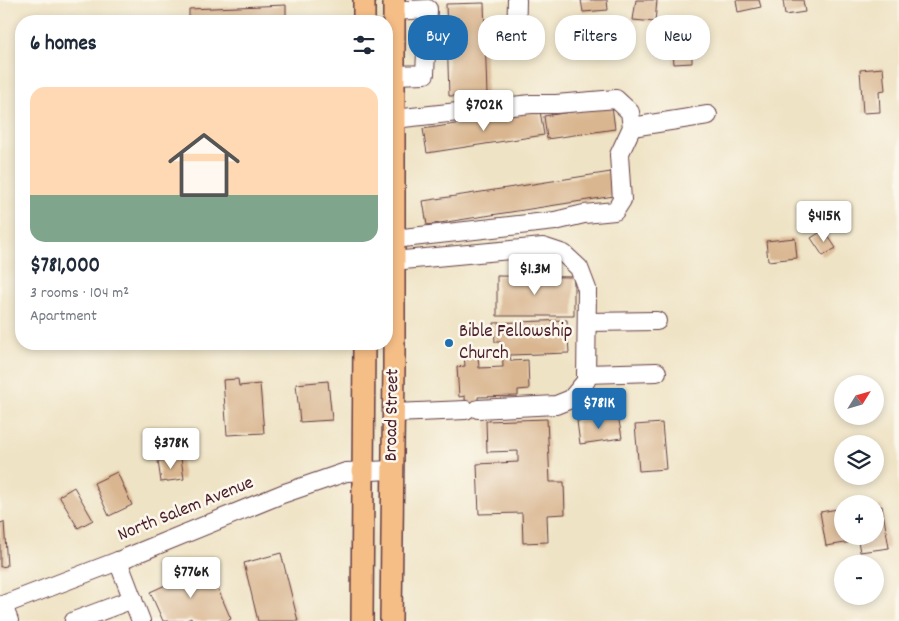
<!DOCTYPE html>
<meta charset="utf-8">
<style>
:root{--surface:#fff;--page:#f2f2f3;--text:#1f2937;--muted:#747a83;--line:#e0e1e3;--accent:#1f6fb2}
body{margin:0;font-family:Dekko,sans-serif;background:var(--page);color:var(--text);height:100vh;display:flex;flex-direction:column;font-size:19px;white-space:nowrap}
*{box-sizing:border-box;margin:0}
p{font-size:16px;color:var(--muted)}
.icon{flex:none;width:28px;height:28px;fill:none;stroke:currentColor;stroke-width:2;stroke-linecap:round;stroke-linejoin:round}
.map{position:relative;flex:1;overflow:hidden}
.drawer{position:absolute;left:15px;top:15px;width:378px;height:335px;display:flex;flex-direction:column;background:var(--surface);border-radius:20px;box-shadow:0 2px 8px #0003}
.drawer>*{flex:none}
.hud{position:absolute;left:408px;top:15px;width:416px;height:45px;display:flex;gap:10px}
.needle{width:32px;rotate:53deg}
.controls{position:absolute;left:834px;top:375px;display:grid;gap:10px}
.controls a{display:grid;place-items:center;width:50px;height:50px;border-radius:50%;background:var(--surface);box-shadow:0 2px 8px #0003;font-size:25px}
.price{position:absolute;translate:-50% -42px;padding:0 11px;border-radius:5px;background:#fff;color:#222;font-size:16px;line-height:32px;filter:drop-shadow(0 1px 2px #0008)}
.price::after{content:'';position:absolute;left:50%;top:30px;width:15px;height:11px;margin-left:-8px;background:inherit;clip-path:polygon(0 0,100% 0,50% 100%)}
.price.on{background:var(--accent);color:#fff}
ul{padding:0;list-style:none}
li{display:grid;align-content:center;gap:10px;height:265px;padding:0 15px}
li+li{border-top:1px solid var(--line)}
li span{display:grid;place-items:center;height:155px;border-radius:15px;color:#555}
li>.icon{margin-inline-start:auto}
span .icon{width:90px;height:90px;fill:#fffc;stroke-width:1}
li b{font-size:21px}
h2{display:flex;justify-content:space-between;align-items:center;height:60px;padding:0 15px;font-size:21px}
.chip{padding:0 18px;border-radius:20px;background:var(--surface);box-shadow:0 2px 8px #0003;font-size:18px;line-height:45px}
.chip.on{background:var(--accent);color:#fff}
.map>svg:first-child{display:block}
</style>
<div class="map">
<svg width="899" height="621" viewBox="0 0 899 621">
<rect width="100%" height="100%" fill="#fbf7ec"/>
<filter id="ink" filterUnits="userSpaceOnUse"><feTurbulence type="fractalNoise" baseFrequency=".02" numOctaves="2"/><feDisplacementMap in="SourceGraphic" scale="10" xChannelSelector="R" yChannelSelector="G"/><feConvolveMatrix kernelMatrix="1 2 1 2 8 2 1 2 1" color-interpolation-filters="sRGB"/></filter>
<filter id="wash" filterUnits="userSpaceOnUse"><feTurbulence type="fractalNoise" baseFrequency=".0096" numOctaves="4" result="noise"/><feDisplacementMap in="SourceGraphic" scale="20" xChannelSelector="R" yChannelSelector="G"/><feGaussianBlur stdDeviation="1.12" result="paint"/><feColorMatrix in="noise" values="0 0 0 0 0 0 0 0 0 0 0 0 0 0 0 0 0 1.4 0 .05"/><feComposite in="paint" operator="in"/></filter>
<g filter="url(#wash)">
<rect width="100%" height="100%" fill="#efe3c5"/>
<g id="blocks">
<!-- building -->
<g fill="#d9b690">
<polygon points="581,0 607,0 608,10 583,12"/>
<polygon points="636,0 657,0 655,22 633,20"/>
<polygon points="736,0 759,0 761,7 738,12"/>
<polygon points="783,0 803,0 805,12 785,15"/>
<polygon points="484,3 487,95 449,96 446,4"/>
<polygon points="286,5 286,21 189,21 189,9"/>
<polygon points="673,51 692,51 692,63 674,64"/>
<polygon points="883,68 885,90 879,91 880,112 863,113 860,70"/>
<polygon points="612,106 615,129 547,139 544,116"/>
<polygon points="540,111 544,135 427,153 423,129"/>
<polygon points="611,172 614,196 427,225 423,201"/>
<polygon points="824,230 836,248 823,256 811,238"/>
<polygon points="795,238 797,258 768,261 766,241"/>
<polygon points="497,276 574,277 574,316 497,316"/>
<polygon points="567,320 569,353 510,355 511,361 528,360 529,389 518,390 518,396 478,397 478,414 466,414 465,396 459,397 457,367 465,366 464,355 478,355 479,368 503,367 502,342 495,342 494,323"/>
<polygon points="238,379 239,386 260,384 264,433 227,435 223,380"/>
<polygon points="328,381 332,420 300,422 296,384"/>
<polygon points="618,415 622,438 580,444 577,421"/>
<polygon points="547,419 550,482 564,482 565,514 547,515 548,542 523,543 522,513 479,514 477,464 518,462 518,451 487,452 486,421"/>
<polygon points="662,423 666,469 639,471 635,425"/>
<polygon points="181,458 184,479 161,482 158,461"/>
<polygon points="117,472 132,505 109,516 94,483"/>
<polygon points="74,487 93,520 78,528 59,496"/>
<polygon points="882,506 889,548 860,552 858,541 826,546 820,512 838,509 840,519 842,519 842,536 875,536 875,507"/>
<polygon points="4,522 7,566 0,567 0,523"/>
<polygon points="281,553 298,621 258,621 244,563"/>
<polygon points="208,566 231,619 226,621 192,621 191,618 185,621 163,621 150,592"/>
</g>
</g>
</g>
<g filter="url(#ink)">
<use href="#blocks" fill-opacity="0" stroke="#633c42" stroke-width="1"/>
<g fill="none" stroke-linecap="round" stroke-linejoin="round">
<defs>
<g id="minor">
<polyline points="516,43 517,0"/>
<polyline points="394,75 425,74 428,9 394,11"/>
<polyline points="632,127 708,115"/>
<polyline points="394,239 555,221 584,214 615,211 622,200 619,155 632,127 630,112 616,99 556,104 531,104 394,119"/>
<polyline points="393,261 543,247 564,254 579,268 587,289 586,381 571,399 556,405 478,409"/>
<polyline points="587,322 657,321"/>
<polyline points="586,374 657,372"/>
<polyline points="394,413 466,410"/>
<polyline points="118,561 141,621"/>
<polyline points="3,605 9,621"/>
<polyline points="0,606 118,561 282,494 346,472 392,470"/>
<polyline points="74,621 133,599"/>
</g>
<g id="major">
<polyline points="364,21 364,0"/>
<polyline points="362,621 364,344"/>
<polyline points="391,621 394,367 394,0"/>
</g>
</defs>
<!-- minor casing -->
<use href="#minor" stroke="#633c42" stroke-width="20"/>
<!-- major casing -->
<use href="#major" stroke="#633c42" stroke-width="24"/>
<!-- minor -->
<use href="#minor" stroke="#fff" stroke-width="18"/>
<!-- major -->
<use href="#major" stroke="#f6be87" stroke-width="21"/>
</g>
</g>
<!-- markers -->
<circle fill="#1f6fb2" stroke="#fbf7ec" stroke-width="2" cx="449" cy="343" r="5"/>
<g text-anchor="middle" dominant-baseline="central" stroke-width="5" stroke-linejoin="round" paint-order="stroke">
<!-- poi labels -->
<g font-size="19" fill="#4a1f2b" stroke="#fbf7ec" text-anchor="start">
<text x="459" y="332">Bible Fellowship<tspan x="459" dy="22">Church</tspan></text>
</g>
<!-- street labels -->
<g font-size="19" fill="#4a1f2b" stroke="#fbf7ec">
<text transform="translate(393 415) rotate(-89)">Broad Street</text>
<text transform="translate(186 510) rotate(-22)">North Salem Avenue</text>
</g>
</g>
</svg>
<div class="controls">
<a><svg class="needle" viewBox="-14 -14 28 28"><path d="M0-13l5 13h-10z" fill="#e53935"/><path d="M0 13l5-13h-10z" fill="#747a83"/></svg></a>
<a><svg class="icon" aria-label="layers" viewBox="0 0 24 24"><path d="M12 4l9 5-9 5-9-5zM3 14l9 5 9-5"/></svg></a>
<a>+</a>
<a>−</a>
</div>
<b class="price" style="left:484px;top:132px">$702K</b>
<b class="price" style="left:824px;top:243px">$415K</b>
<b class="price" style="left:535px;top:296px">$1.3M</b>
<b class="price on" style="left:599px;top:430px">$781K</b>
<b class="price" style="left:171px;top:470px">$378K</b>
<b class="price" style="left:191px;top:599px">$776K</b>
<div class="hud">
<a class="chip on">Buy</a>
<a class="chip">Rent</a>
<a class="chip">Filters</a>
<a class="chip">New</a>
</div>
<section class="drawer">
<h2>6 homes<svg class="icon" aria-label="filters" viewBox="0 0 24 24"><path d="M4 7h16M4 17h16"/><circle cx="9" cy="7" r="2"/><circle cx="15" cy="17" r="2"/></svg></h2>
<ul>
<li><span style="background:linear-gradient(#ffd9b3 70%,#7fa58c 0)"><svg class="icon" aria-label="home" viewBox="0 0 24 24"><path d="M3 11l9-7 9 7M6 9v11h12V9"/></svg></span><div><b>$781,000</b><p>3 rooms · 104 m²</p><p>Apartment</p></div></li>
</ul>
</section>
</div>
